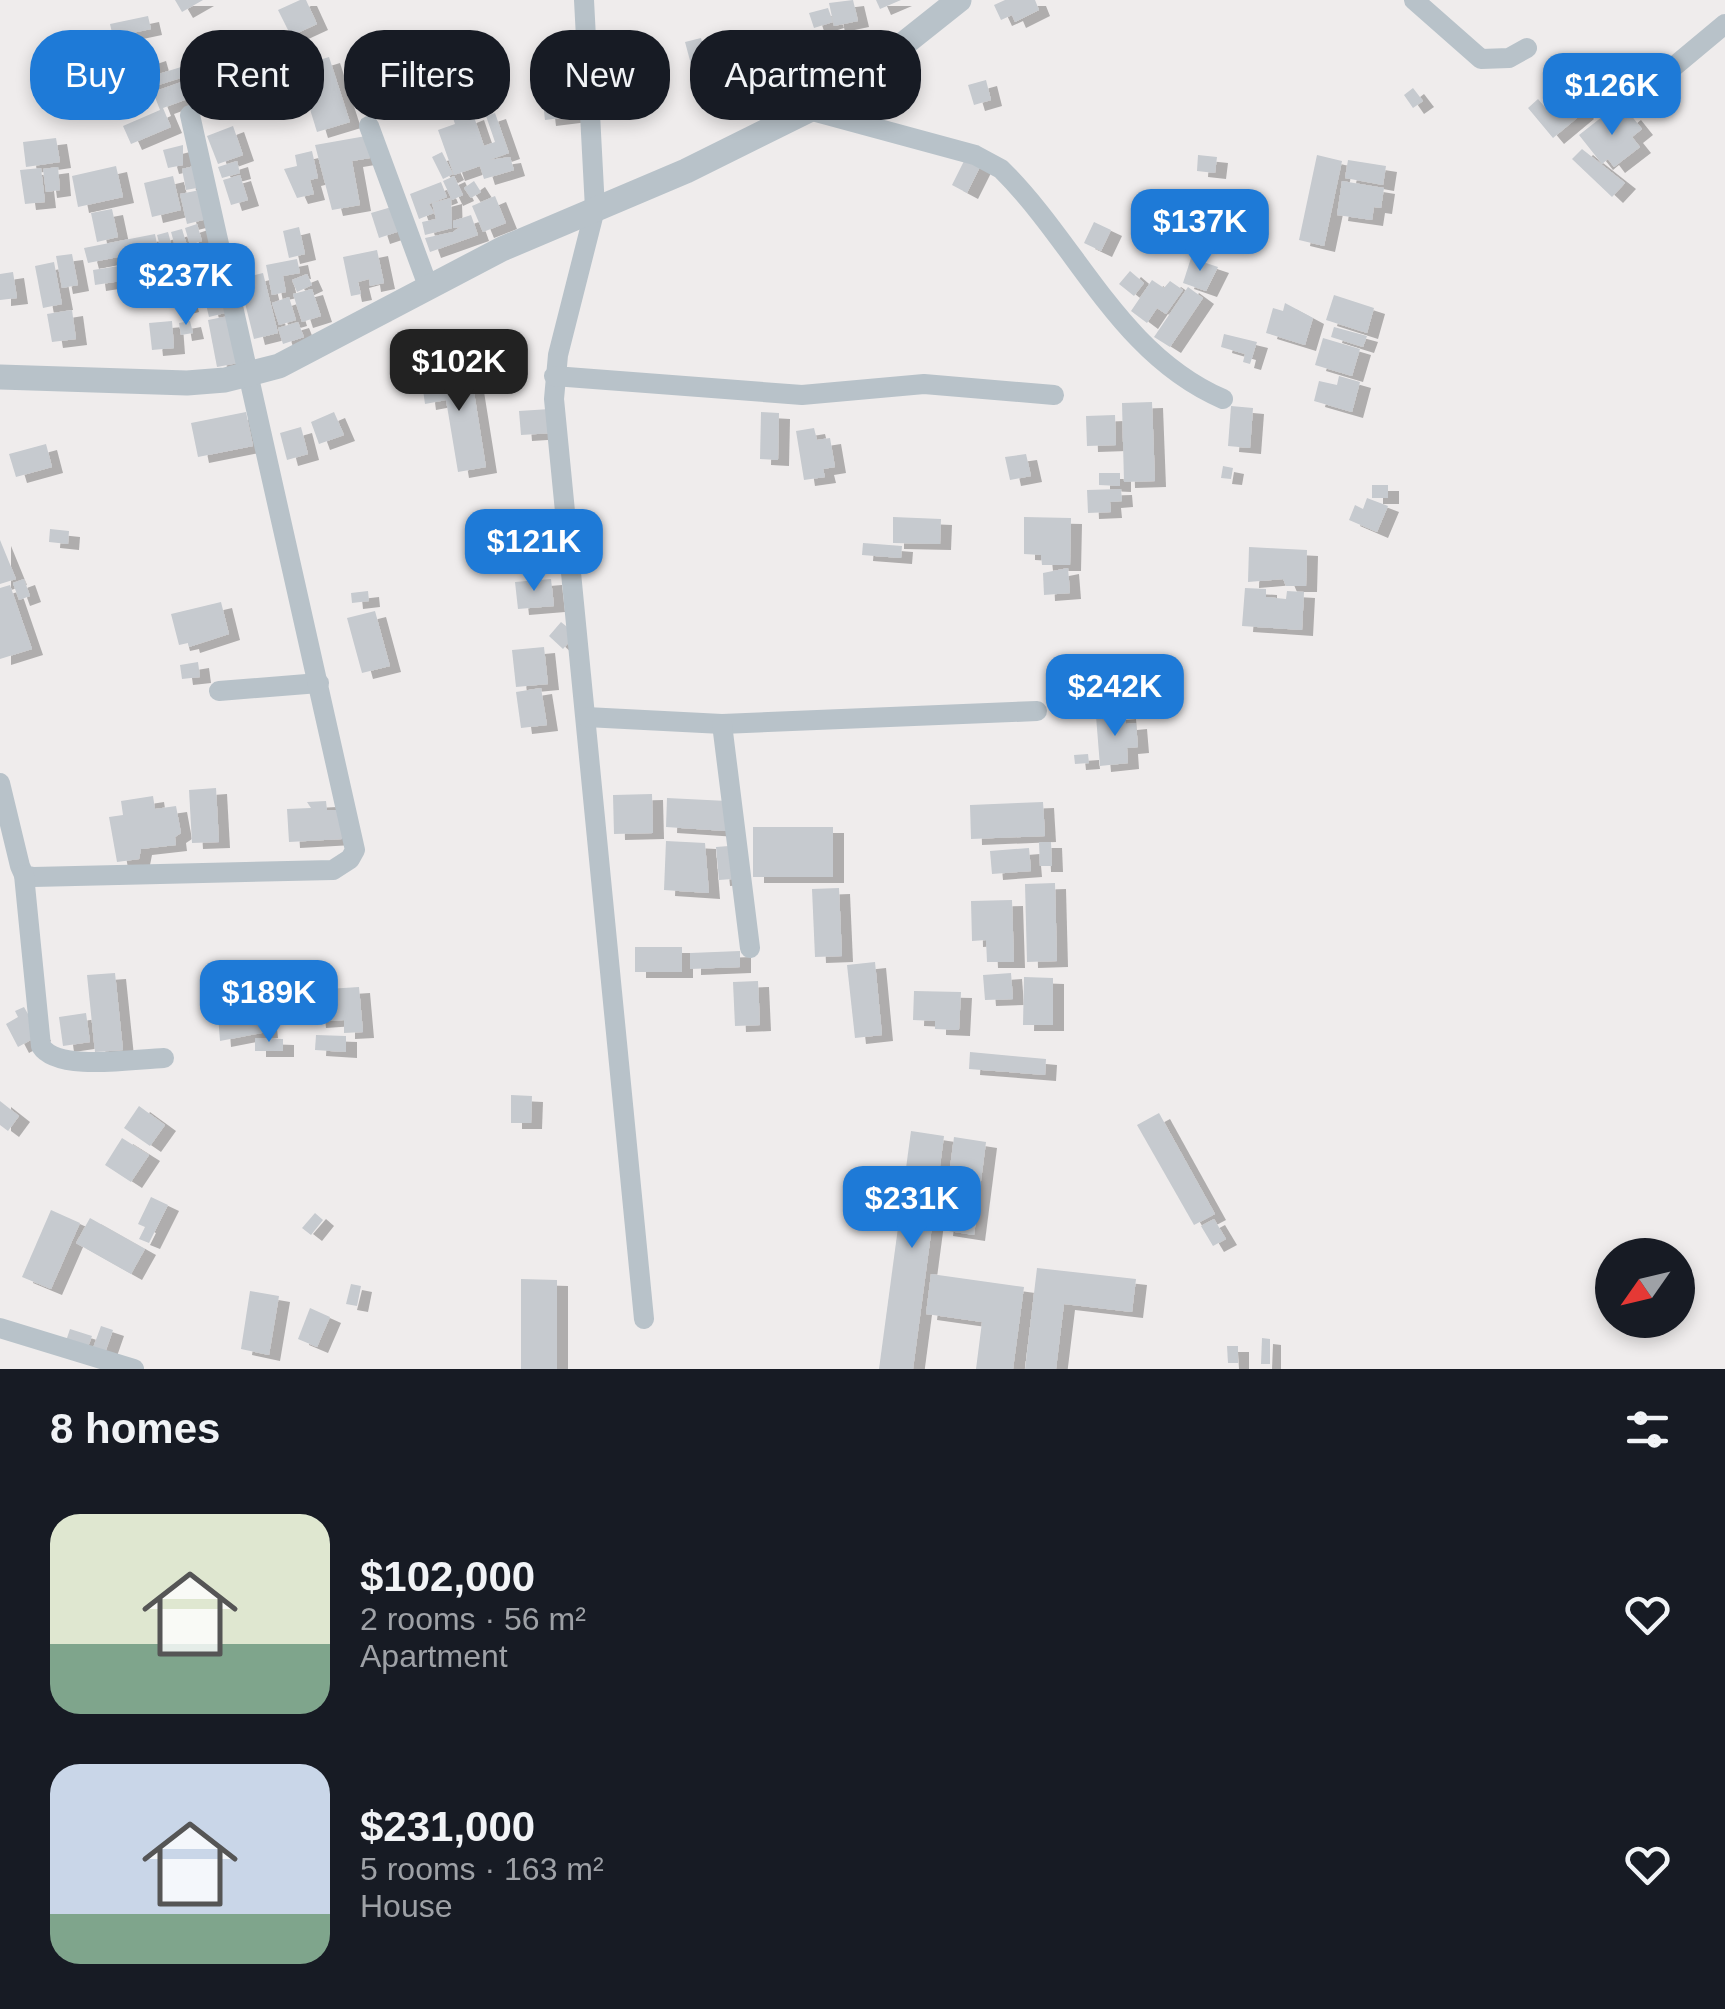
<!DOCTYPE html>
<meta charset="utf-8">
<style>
:root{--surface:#171b24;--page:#242831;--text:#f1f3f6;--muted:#9ea1a6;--accent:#1e7ad7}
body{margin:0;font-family:Helvetica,sans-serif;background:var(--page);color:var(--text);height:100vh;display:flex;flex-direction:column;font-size:38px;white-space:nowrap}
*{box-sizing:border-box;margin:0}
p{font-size:32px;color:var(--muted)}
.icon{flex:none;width:55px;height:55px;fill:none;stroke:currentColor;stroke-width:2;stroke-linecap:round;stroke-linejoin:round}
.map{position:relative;height:1369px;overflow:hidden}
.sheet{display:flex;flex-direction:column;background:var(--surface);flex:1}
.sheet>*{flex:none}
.top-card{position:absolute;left:30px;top:30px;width:1000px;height:90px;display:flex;gap:20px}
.needle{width:65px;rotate:236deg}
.tools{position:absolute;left:1595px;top:1238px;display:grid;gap:20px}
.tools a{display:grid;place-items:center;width:100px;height:100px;border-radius:50%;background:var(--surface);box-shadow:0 5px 15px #0003;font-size:50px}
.price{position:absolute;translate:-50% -85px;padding:0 22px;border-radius:20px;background:var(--accent);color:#fff;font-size:32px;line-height:65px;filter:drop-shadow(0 2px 5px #0008)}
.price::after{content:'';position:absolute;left:50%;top:60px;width:30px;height:22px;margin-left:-15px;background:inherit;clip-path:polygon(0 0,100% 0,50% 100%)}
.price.active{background:#222;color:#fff}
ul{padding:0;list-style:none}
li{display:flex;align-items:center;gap:30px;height:250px;padding:0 50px}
li span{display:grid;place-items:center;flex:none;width:280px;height:200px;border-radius:30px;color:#555}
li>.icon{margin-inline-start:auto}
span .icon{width:120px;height:120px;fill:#fffc;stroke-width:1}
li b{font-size:42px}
h2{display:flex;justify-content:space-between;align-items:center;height:120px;padding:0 50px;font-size:42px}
.pill{padding:0 35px;border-radius:40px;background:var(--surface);box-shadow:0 5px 15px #0003;font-size:35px;line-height:90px}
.pill.active{background:var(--accent);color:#fff}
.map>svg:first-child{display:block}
</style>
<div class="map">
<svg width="1725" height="1369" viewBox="0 0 1725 1369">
<defs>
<filter id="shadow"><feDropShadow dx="11" dy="6" stdDeviation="0" flood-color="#0004"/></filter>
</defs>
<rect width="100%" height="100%" fill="#efecec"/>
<!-- building -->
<g fill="#c6cacf" filter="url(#shadow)">
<polygon points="175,0 203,0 182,12"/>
<polygon points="300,0 306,0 317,24 291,36 278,10"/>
<polygon points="853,0 858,21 834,26 829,3"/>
<polygon points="876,0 901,0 880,9"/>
<polygon points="1005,0 1035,0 1039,10 1015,22 1012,15 1001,20 994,5"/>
<polygon points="828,8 833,22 814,28 809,13"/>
<polygon points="148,16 151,29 113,37 110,24"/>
<polygon points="235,30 243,47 222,56 214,39"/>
<polygon points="751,35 766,77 735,88 725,59 744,53 739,39"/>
<polygon points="701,38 718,101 702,105 685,42"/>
<polygon points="92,44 94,60 54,66 52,51"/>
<polygon points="155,55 159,69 112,85 107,71"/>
<polygon points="647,56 656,78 644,84 634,62"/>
<polygon points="329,57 350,122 317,132 297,67"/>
<polygon points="181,67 184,77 136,92 133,82"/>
<polygon points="238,72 244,94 233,97 235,104 209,106 202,82"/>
<polygon points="409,72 415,98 395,103 396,110 375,107 369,81"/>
<polygon points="187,80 193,97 163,108 171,127 131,144 123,126 160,110 153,92"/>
<polygon points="986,80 991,100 974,105 968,85"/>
<polygon points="1413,88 1423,101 1413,108 1404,95"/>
<polygon points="1569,96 1583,113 1553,138 1528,108 1538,99 1549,112"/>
<polygon points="575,99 577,116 545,120 543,103"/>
<polygon points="1612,109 1621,121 1630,114 1642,129 1632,137 1640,147 1614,167 1608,159 1602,164 1579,135"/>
<polygon points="461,112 463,118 473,114 484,146 495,142 486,116 495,113 509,153 489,160 510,157 514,170 484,179 480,166 454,175 438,130 455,124 452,115"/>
<polygon points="233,126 243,155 218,164 207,136"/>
<polygon points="366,136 370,158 352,161 360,205 332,210 315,145"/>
<polygon points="56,138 60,162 26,167 23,142"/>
<polygon points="183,145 183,165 168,168 163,150"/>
<polygon points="1582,149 1625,183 1612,197 1572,159"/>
<polygon points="312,151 318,178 310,180 314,194 297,198 284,169 297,166 295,155"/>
<polygon points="442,152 453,174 443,179 432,157"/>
<polygon points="1198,155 1217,157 1215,173 1197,171"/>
<polygon points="1317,155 1342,161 1324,246 1299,240"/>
<polygon points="965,159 980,167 967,193 952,185"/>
<polygon points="1348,160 1386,166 1383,185 1345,178"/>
<polygon points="237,161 240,173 222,178 218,167"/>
<polygon points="198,165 202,187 186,190 182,169"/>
<polygon points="116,166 123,197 78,207 72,176"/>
<polygon points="58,167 60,190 46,192 43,169"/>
<polygon points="41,168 45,202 25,204 20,170"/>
<polygon points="240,175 248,200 231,205 223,180"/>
<polygon points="173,176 181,210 152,217 144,183"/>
<polygon points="454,176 463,195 452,200 443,181"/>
<polygon points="474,181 481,192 471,198 464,188"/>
<polygon points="1342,181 1384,188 1381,208 1374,207 1372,220 1337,215"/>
<polygon points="441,182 447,197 429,204 434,213 419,219 410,194"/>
<polygon points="200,190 207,219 187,224 180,194"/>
<polygon points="495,196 506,223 483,232 472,206"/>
<polygon points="451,198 452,228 425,235 422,222 436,219 432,203"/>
<polygon points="395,206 403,230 379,238 371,213"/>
<polygon points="112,209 118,237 97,242 91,213"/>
<polygon points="471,215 478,235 430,252 425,238 453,232 460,227 453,228 453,221"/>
<polygon points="1094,222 1111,230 1101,251 1084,243"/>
<polygon points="197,224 202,241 190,245 185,228"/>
<polygon points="299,227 305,254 289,258 283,231"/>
<polygon points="182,229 196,275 184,278 171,232"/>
<polygon points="168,232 188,306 177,309 157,235"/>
<polygon points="155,234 158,249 88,263 84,248"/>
<polygon points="215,241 218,250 200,256 197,247"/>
<polygon points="377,250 384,283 370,286 369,279 358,282 361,294 351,296 343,257"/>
<polygon points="218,253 222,269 202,273 199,257"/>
<polygon points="72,254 78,285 62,288 56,256"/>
<polygon points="160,255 164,277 125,284 121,262"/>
<polygon points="1191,258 1218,267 1206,291 1183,283"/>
<polygon points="297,259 300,273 283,276 286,292 272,295 266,265"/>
<polygon points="54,262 62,304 43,308 35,266"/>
<polygon points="119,266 121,281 95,285 93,270"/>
<polygon points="1130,271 1144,283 1134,296 1119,284"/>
<polygon points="13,272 17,298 0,300 0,274"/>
<polygon points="263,273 278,333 254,339 239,279"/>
<polygon points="220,274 229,312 209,317 200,279"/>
<polygon points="307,274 312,285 297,292 292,280"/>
<polygon points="1152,280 1164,288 1170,281 1183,290 1166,314 1157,308 1147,323 1131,311"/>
<polygon points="1188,287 1203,298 1170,347 1154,337"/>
<polygon points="312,289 321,316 302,322 293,294"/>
<polygon points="1334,295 1374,308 1367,333 1326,320"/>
<polygon points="289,297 296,320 279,325 272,303"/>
<polygon points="1285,303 1313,318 1305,345 1266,333 1273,308 1283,311"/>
<polygon points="72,310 76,339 52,342 47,314"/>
<polygon points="234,315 243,362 217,367 208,320"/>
<polygon points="172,321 174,348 152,350 149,323"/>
<polygon points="190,321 193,333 181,335 179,323"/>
<polygon points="298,322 304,337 283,344 278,328"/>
<polygon points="1334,327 1367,336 1363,347 1331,337"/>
<polygon points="1224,334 1257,342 1250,364 1243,362 1245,354 1221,347"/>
<polygon points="1323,338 1360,349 1352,376 1315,365"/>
<polygon points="470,367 486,467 458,472 446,400 425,404 421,375"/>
<polygon points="1339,376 1360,382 1352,412 1314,401 1319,381 1337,385"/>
<polygon points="1152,402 1155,481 1124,482 1122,403"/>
<polygon points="1231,406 1253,408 1250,448 1228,446"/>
<polygon points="550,409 552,433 521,435 519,411"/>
<polygon points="246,412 253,446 198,457 191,423"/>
<polygon points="334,412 344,435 319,444 311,422"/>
<polygon points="761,412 779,413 778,460 760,459"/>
<polygon points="1115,415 1116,445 1087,446 1086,416"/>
<polygon points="301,427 308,454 287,460 280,433"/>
<polygon points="814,428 817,440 830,438 835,467 823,469 825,477 804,480 796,431"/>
<polygon points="46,444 52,467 16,477 9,454"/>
<polygon points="1026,454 1031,476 1010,480 1005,457"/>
<polygon points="1223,466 1233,468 1231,479 1221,478"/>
<polygon points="1099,473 1120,473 1120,486 1099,485"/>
<rect x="1372" y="485" width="16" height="13"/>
<polygon points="1121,489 1122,501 1110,502 1111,512 1088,513 1087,490"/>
<polygon points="1367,498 1388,506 1377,532 1349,520 1355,505 1363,509"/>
<polygon points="893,517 941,519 940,544 893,543"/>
<polygon points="1024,517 1071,518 1070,565 1042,565 1041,555 1024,554"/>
<polygon points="50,529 69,531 68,544 49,542"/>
<polygon points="0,540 16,579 0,584"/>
<polygon points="863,543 902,546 901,558 862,555"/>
<polygon points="1249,547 1307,550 1306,586 1286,586 1283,579 1248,582"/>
<polygon points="1068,568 1070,593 1044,595 1043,573"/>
<polygon points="24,579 30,596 19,600 13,583"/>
<polygon points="551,579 554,606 518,609 515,582"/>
<polygon points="10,585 32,649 0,659 0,588"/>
<polygon points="1245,588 1266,589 1266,597 1286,599 1287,591 1304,592 1302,630 1242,626"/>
<polygon points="368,591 369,601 352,603 351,593"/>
<polygon points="221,602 229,634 189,647 188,643 179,645 171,614"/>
<polygon points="375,611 390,666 362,673 347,618"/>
<polygon points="561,622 576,634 563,649 549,636"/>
<polygon points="544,647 548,684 516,687 512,650"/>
<polygon points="198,662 200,677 182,679 180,665"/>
<polygon points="541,688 547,725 521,728 516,692"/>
<polygon points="1125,713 1126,724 1136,723 1138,747 1127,748 1128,763 1100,766 1096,716"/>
<polygon points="1088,754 1089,763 1075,764 1074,755"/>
<polygon points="216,788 219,842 192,843 189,790"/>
<polygon points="652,794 653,833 614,834 613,795"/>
<polygon points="153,796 155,809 176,806 181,833 175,837 176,845 141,849 139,859 117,862 109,817 123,815 121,801"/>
<polygon points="667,798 727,801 726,831 666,827"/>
<polygon points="326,801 327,810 339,810 342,839 289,842 287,809 311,808 307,802"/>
<polygon points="1043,802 1045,836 971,839 970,805"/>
<rect x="753" y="827" width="80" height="50"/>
<polygon points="666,841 705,843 709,893 664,890"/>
<polygon points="1039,842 1051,842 1052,866 1040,866"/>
<polygon points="729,846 732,879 719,880 716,847"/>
<polygon points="1029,848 1031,871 992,874 990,851"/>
<polygon points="1055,883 1057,961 1027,962 1025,884"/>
<polygon points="839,888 842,956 815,957 812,889"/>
<polygon points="1012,900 1014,962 987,962 986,940 972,941 971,901"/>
<rect x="635" y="947" width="47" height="25"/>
<polygon points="740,951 740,967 690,969 690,953"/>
<polygon points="875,962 882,1035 855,1038 847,965"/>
<polygon points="115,973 123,1050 95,1052 87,975"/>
<polygon points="1011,973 1013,999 985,1000 983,975"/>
<polygon points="1024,977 1053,978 1053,1025 1023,1025"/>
<polygon points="758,981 760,1025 735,1026 733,982"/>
<polygon points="359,987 363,1032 344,1033 344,1020 315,1022 312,990"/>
<polygon points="914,991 961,992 959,1030 935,1029 935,1021 913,1020"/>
<polygon points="246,998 247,1005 264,1004 267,1032 220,1041 218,1015 233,1013 232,1000"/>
<polygon points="24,1007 40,1035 18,1047 6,1024 18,1017 15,1011"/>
<polygon points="86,1013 90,1042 63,1046 59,1017"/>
<polygon points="316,1035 346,1036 346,1052 315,1050"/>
<polygon points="255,1038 283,1039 283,1051 255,1051"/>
<polygon points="970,1052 1046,1059 1045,1075 969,1069"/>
<polygon points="511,1095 532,1096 531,1123 511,1123"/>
<polygon points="0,1101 19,1116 8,1131 0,1125"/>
<polygon points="139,1106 165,1125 150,1146 124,1128"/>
<polygon points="1159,1113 1215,1214 1194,1225 1137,1125"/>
<polygon points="911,1131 944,1136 913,1369 879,1369"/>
<polygon points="954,1137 986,1142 974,1235 942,1230"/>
<polygon points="122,1138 149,1155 131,1182 105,1165"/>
<polygon points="151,1197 168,1205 149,1243 139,1239 145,1227 138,1224"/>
<polygon points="51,1210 80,1223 51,1289 22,1277"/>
<polygon points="315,1213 323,1220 311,1235 302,1228"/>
<polygon points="90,1218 145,1249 131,1274 76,1243"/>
<polygon points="1214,1219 1226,1239 1213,1246 1201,1226"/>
<polygon points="1037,1268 1136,1279 1132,1312 1064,1304 1056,1369 1025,1369"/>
<polygon points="931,1274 1024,1287 1013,1369 976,1369 982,1322 926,1314"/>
<polygon points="521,1279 557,1280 557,1369 521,1369"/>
<polygon points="351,1284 361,1286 357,1306 346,1304"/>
<polygon points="250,1291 279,1296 269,1355 241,1349"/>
<polygon points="310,1308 330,1317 317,1347 298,1339"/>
<polygon points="101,1326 113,1330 105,1353 93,1348"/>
<polygon points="70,1329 92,1336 88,1347 66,1341"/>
<polygon points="1262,1338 1270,1339 1270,1364 1261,1364"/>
<polygon points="1227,1346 1238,1346 1238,1363 1228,1363"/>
</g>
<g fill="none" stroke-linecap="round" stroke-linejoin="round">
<!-- minor -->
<g stroke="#b8c2c9" stroke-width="20">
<polyline points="584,0 595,209 558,355 554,399 644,1319"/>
<polyline points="1414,0 1481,59 1509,58 1527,48"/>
<polyline points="1653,84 1725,24"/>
<path d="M809,110l166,45 26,14c77,76 118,185 222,230"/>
<polyline points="369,126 428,286"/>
<polyline points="554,376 802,395 924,384 1054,395"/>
<polyline points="219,691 319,683"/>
<polyline points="586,717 722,724 1037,711"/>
<polyline points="722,724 750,948"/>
<polyline points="0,783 20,866 24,875 33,877 333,870 350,859 355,850 190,115"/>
<path d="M24,875l17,171c16,26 93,13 123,12"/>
<polyline points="0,1328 134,1369"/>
</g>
<!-- tertiary -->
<polyline stroke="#b8c2c9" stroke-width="25" points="0,377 187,383 225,380 279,366 502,249 686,171 809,110 881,62 959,0"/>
</g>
</svg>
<div class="tools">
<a><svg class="needle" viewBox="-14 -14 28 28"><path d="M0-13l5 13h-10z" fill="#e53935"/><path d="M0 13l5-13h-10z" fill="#9ea1a6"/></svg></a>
</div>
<b class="price" style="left:1612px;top:138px">$126K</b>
<b class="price" style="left:1200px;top:274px">$137K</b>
<b class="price" style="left:186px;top:328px">$237K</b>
<b class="price active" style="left:459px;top:414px">$102K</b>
<b class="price" style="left:534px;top:594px">$121K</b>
<b class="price" style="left:1115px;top:739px">$242K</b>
<b class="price" style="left:269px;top:1045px">$189K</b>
<b class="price" style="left:912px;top:1251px">$231K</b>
<div class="top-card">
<a class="pill active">Buy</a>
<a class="pill">Rent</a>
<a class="pill">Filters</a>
<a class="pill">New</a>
<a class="pill">Apartment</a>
</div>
</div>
<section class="sheet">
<h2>8 homes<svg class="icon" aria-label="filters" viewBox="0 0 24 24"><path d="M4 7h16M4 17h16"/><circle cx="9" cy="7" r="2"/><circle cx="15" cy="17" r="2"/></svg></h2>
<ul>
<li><span style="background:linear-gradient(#dfe7d0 65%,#7fa58c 0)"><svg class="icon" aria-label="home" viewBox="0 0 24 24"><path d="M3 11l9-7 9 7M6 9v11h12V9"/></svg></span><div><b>$102,000</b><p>2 rooms · 56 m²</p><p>Apartment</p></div><svg class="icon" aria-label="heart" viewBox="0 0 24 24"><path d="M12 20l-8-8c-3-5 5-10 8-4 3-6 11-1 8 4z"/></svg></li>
<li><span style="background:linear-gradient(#c9d6e8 75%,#7fa58c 0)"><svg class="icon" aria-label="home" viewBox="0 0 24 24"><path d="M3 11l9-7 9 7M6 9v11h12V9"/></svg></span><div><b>$231,000</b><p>5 rooms · 163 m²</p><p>House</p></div><svg class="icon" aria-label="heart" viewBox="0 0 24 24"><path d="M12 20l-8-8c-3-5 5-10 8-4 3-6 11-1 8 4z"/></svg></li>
</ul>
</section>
